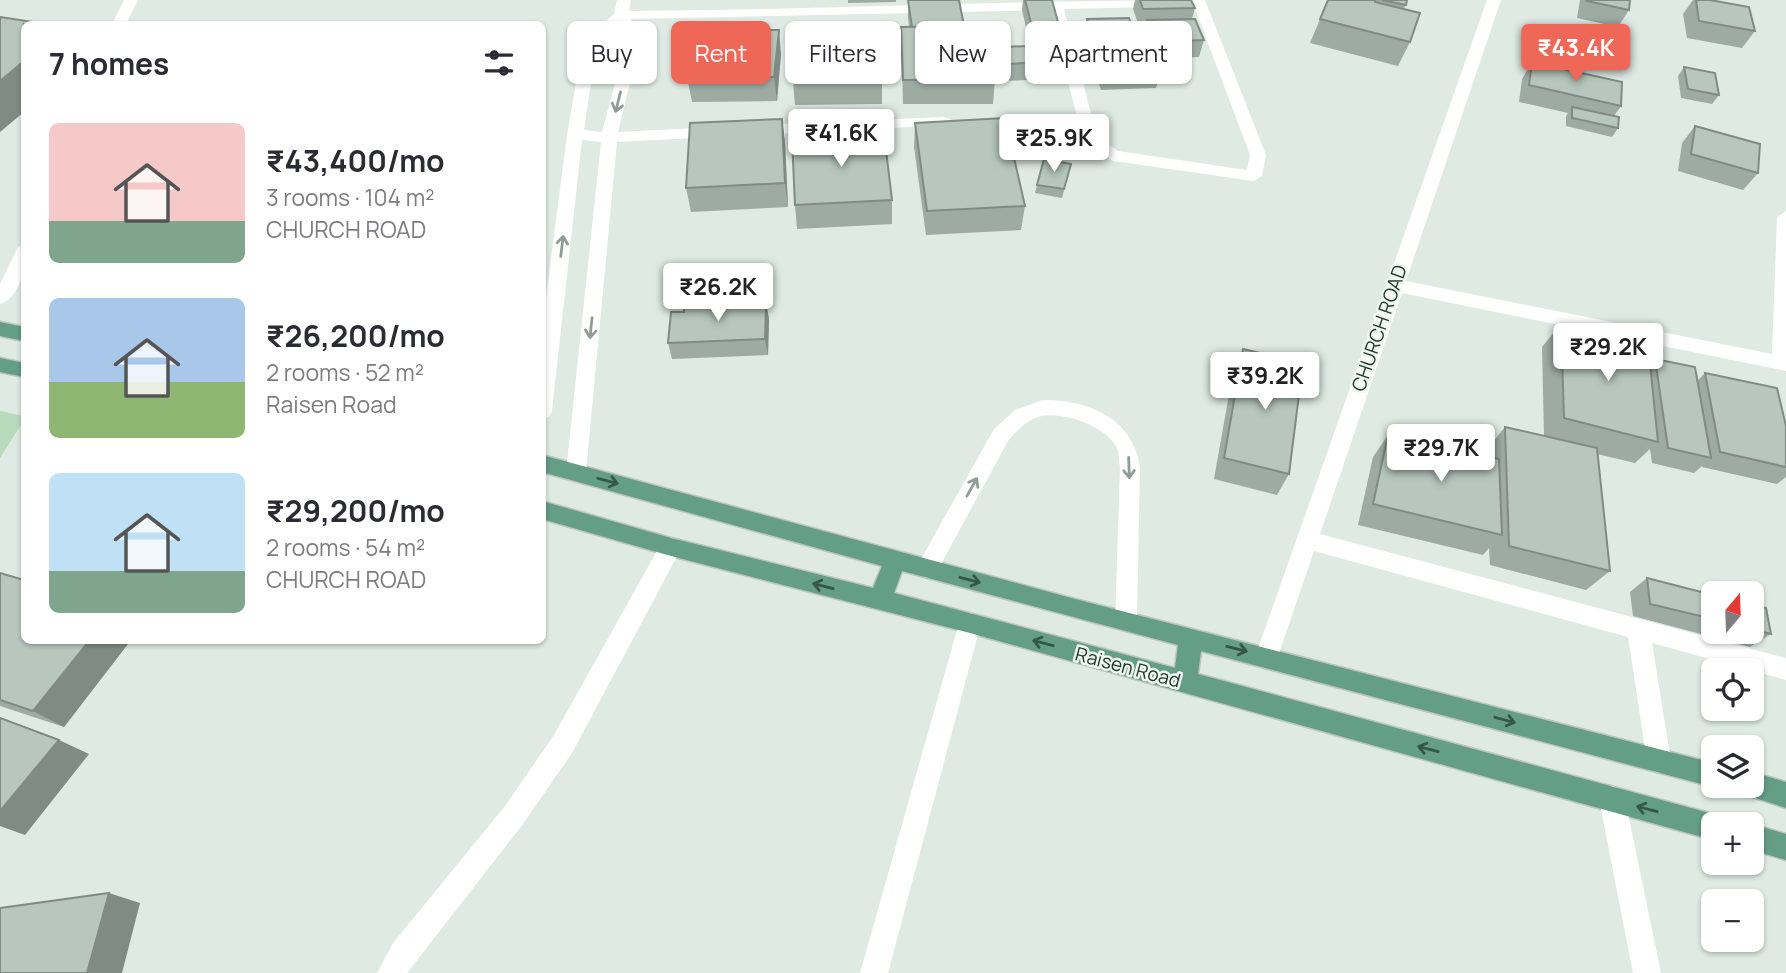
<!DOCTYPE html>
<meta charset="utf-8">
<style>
:root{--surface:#fff;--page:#f2f2f3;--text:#2b2b33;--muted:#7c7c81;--accent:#ef6757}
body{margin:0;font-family:Manrope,sans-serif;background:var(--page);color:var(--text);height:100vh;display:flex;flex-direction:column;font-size:26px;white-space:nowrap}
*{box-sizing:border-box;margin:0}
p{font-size:23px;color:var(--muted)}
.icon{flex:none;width:38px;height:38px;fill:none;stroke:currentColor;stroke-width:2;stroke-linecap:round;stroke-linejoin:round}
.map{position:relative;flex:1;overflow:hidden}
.drawer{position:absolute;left:21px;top:21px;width:525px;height:623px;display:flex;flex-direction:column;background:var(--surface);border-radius:10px;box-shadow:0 2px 5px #0004}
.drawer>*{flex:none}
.guide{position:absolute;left:567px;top:21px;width:665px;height:63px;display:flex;gap:14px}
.needle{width:46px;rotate:19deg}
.buttons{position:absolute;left:1701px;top:581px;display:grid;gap:14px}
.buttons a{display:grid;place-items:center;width:63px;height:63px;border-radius:10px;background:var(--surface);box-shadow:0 2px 5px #0004;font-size:35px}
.price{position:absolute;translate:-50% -60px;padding:0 16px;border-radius:7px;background:#fff;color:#222;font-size:23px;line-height:46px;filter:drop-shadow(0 2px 4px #0008)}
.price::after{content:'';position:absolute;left:50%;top:42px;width:21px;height:16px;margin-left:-10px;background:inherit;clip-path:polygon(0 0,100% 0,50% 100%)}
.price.selected{background:var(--accent);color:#fff}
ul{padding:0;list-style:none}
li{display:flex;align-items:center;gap:21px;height:175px;padding:0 28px}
li span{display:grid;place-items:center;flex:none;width:196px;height:140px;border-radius:10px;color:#555}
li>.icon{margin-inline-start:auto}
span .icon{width:84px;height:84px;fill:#fffc;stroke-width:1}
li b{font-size:30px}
h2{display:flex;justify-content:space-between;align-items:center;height:84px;padding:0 28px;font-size:30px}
.chip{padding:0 24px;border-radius:10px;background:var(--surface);box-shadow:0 2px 5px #0004;font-size:24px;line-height:63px}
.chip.selected{background:var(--accent);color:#fff}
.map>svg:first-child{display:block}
</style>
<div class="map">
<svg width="1786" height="973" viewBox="0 0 1786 973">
<rect width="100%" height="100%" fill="#deeae3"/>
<!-- green -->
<polygon fill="#b7dbbc" points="0,411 24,416 24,420 0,458"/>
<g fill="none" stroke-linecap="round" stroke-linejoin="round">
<defs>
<g id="primary">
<polygon points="0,322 24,327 24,341 0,336"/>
<polygon points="0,358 24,363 24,377 0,372"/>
<path d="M542,455l533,144 638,164v23h4l-4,1 -512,-136 -3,23 515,140 9,4 3,6h-12v16l-743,-207 -299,-77 -129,-37v-18l129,37 202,50 9,-22 -340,-94zM902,571l276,74 -3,23 -281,-75z"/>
<polygon points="1752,772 1786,782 1786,808 1743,794 1740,786 1752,786"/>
<polygon points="1751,824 1752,824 1786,834 1786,860 1752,850"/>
</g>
</defs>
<!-- primary casing -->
<use href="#primary" stroke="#bcc4c1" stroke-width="3"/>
<!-- service -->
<g fill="#fff" fill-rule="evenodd">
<path d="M24,245c2,18 -2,52 -24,59v-20l18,-37z"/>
<path d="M1043,400c46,0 90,18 97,67l-3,154 -3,7 -8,3 -8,-3 -3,-7 5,-154c-1,-5 -1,-11 -2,-16 -8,-25 -58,-41 -80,-34 -12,4 -22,14 -30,24l-73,134 -8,3 -8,-3 -3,-7 78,-139 21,-19z"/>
<polygon points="671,538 679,540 682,547 572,753 523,824 407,973 377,973 393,943 505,806 554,735 663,540"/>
<polygon points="970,613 978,616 981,623 888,973 860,973 959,623 962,616"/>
<polygon points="1612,786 1621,790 1625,799 1661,973 1633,973 1599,799 1603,790"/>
</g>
<!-- minor -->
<g fill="#fff" fill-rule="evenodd">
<polygon points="124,0 138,0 126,24 112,24"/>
<path d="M617,0h14l-2,11c194,-1 385,-11 576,-11l61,155 -4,21 -8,5 -141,-20 -29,-18 -35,-133 -418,9 10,19 -23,94 98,-5 8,5 -8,5 -99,5 -31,330 -3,6 -7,3 -7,-3 -3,-6 35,-330 -19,-2 -30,271 -3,6 -7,2v-91l25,-193 16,-93 31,-28zM1194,6l56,149 -3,15 -129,-19 -21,-14 -33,-128zM619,24l8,14 -25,94 -18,-2 13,-87z"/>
<polygon points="1487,0 1501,0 1406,281 1772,354 1777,217 1786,211 1786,371 1402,293 1320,534 1786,658 1786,680 1652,643 1671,761 1668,770 1659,773 1650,770 1647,761 1628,637 1314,551 1275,665 1267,668 1259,665 1255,657"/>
<polygon points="944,117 950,119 952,122 950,125 756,135 748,130 756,125"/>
</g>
<!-- primary -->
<use href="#primary" fill="#649e87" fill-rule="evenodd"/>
</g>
<!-- wall -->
<g fill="#9daba3">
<polygon points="848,0 896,0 896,2 848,3"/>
<polygon points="908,0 964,27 995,80 993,104 903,104 901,27 909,27 908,17"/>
<polygon points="1023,0 1052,0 1058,22 1055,39 1029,40 1022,10"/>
<polygon points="1135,0 1191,0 1195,8 1192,19 1204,40 1199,57 1156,59 1161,71 1156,88 1101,90 1096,74 1099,57 1149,55 1143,37 1145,26 1139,26 1133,9"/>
<polygon points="1328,0 1407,0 1404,9 1410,42 1398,66 1310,43"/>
<polygon points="1580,0 1630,0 1629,10 1618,27 1577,18"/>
<polygon points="1693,0 1710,0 1755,31 1742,48 1687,38 1683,14"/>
<polygon points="1087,19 1135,34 1133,43 1091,44 1086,28"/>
<polygon points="1002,47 1057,62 1055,79 1003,81 1000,64"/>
<polygon points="781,54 777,101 692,102 687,77"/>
<polygon points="1532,62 1621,106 1614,116 1618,128 1612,137 1566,126 1566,116 1568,113 1519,102 1522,79"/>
<polygon points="1684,67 1719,95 1712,104 1681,98 1678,76"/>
<polygon points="882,80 882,104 795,105 793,81"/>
<polygon points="782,119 785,143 788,207 691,212 686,188"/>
<polygon points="915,123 1025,206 1021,230 926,235 914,147"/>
<polygon points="1695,126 1758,173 1743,190 1678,171 1682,143"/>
<polygon points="1071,164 1062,198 1035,193 1037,185"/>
<polygon points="892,200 892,224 797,229 795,205"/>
<polygon points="766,303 769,319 768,355 672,359 668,343"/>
<polygon points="1561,324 1650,364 1655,359 1698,380 1705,373 1786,426 1786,477 1777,484 1702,467 1702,466 1694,473 1652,463 1650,449 1635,463 1597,454 1610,571 1586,590 1490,565 1489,548 1483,555 1358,525 1373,457 1388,435 1487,456 1487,449 1505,427 1544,436 1542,347"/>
<polygon points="1243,349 1289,474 1277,495 1214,479 1233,372"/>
<polygon points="0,573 24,640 131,640 64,727 0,706"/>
<polygon points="1647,578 1713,595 1713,632 1752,632 1752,605 1771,634 1750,647 1633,616 1630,592"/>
</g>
<!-- shaded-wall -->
<g fill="#808b85">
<polygon points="779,30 781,54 777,101 774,77"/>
<polygon points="24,61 24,112 0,132 0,81"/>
<polygon points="782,119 785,143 788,207 785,183"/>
<polygon points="766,303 769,319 768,355 765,339"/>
<polygon points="90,640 131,640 64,727 33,711"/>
<polygon points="59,740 89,754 25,835 0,826 0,811"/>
<polygon points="109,893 140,903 122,973 87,973"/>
</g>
<!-- building -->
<g fill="#b7c7be" stroke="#808b85" stroke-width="2">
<polygon points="908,0 959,0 964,26 912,27"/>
<polygon points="1025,0 1052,0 1058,22 1031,23"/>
<polygon points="1140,0 1191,0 1195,8 1143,9"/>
<polygon points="1328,0 1375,0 1375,2 1420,13 1410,42 1320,19"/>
<polygon points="1382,0 1407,0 1406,5"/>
<polygon points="1588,0 1630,0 1629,10 1587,1"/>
<polygon points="1696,0 1710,0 1749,7 1755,31 1699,21"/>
<polygon points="0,17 46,24 24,24 24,61 0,81"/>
<polygon points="1129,18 1135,34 1092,36 1087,19"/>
<polygon points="1195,19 1204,40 1154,42 1147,20"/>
<polygon points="880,25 882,80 793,81 795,26"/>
<polygon points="989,26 995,80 903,80 901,27"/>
<polygon points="696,30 779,30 774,77 687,77"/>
<polygon points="1053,45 1057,62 1005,64 1002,47"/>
<polygon points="1154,55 1161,71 1104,73 1099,57"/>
<polygon points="1532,62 1622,82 1621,106 1529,85"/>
<polygon points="1684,67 1715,73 1719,95 1688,89"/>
<polygon points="1572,107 1619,117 1618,128 1572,118"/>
<polygon points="1005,118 1025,206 927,211 915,123"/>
<polygon points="782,119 785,183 686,188 690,123"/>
<polygon points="1695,126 1760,144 1758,173 1691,154"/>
<polygon points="884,133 892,200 795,205 792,138"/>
<polygon points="1044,159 1071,164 1064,189 1037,185"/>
<polygon points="766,303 765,339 668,343 671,312 684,312 684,306"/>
<polygon points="1561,324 1648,344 1658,442 1564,418"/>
<polygon points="1243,349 1303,363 1289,474 1224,458"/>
<polygon points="1655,359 1695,367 1711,458 1668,448"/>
<polygon points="1705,373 1777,388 1786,426 1786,467 1720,452"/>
<polygon points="1505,427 1597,448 1610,571 1509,546"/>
<polygon points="1388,435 1499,459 1502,535 1373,504"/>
<polygon points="0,573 24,580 24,640 90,640 33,711 0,700"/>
<polygon points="1647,578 1713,595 1713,619 1650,604"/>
<polygon points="1752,605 1766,608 1771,634 1752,629"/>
<polygon points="0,718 59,740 0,811"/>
<polygon points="109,893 87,973 0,973 0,908"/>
</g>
<!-- one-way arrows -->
<defs><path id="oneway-shaft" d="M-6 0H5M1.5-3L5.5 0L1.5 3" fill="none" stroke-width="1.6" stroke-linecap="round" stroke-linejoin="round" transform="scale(1.75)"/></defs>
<g stroke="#909c97">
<use href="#oneway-shaft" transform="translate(618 102) rotate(104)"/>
<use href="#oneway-shaft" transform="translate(562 246) rotate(-83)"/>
<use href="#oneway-shaft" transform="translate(591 328) rotate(96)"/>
<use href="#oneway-shaft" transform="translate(1129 468) rotate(88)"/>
<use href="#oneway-shaft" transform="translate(972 487) rotate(-61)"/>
</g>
<g stroke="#345749">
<use href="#oneway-shaft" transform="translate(608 481) rotate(15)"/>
<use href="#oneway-shaft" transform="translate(970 580) rotate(15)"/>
<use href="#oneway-shaft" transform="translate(823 586) rotate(-166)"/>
<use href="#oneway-shaft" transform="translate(1043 643) rotate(-165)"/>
<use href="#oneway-shaft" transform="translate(1237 649) rotate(14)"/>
<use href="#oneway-shaft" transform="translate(1505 720) rotate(15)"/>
<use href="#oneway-shaft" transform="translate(1428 749) rotate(-165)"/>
<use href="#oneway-shaft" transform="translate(1647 809) rotate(-165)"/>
</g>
<g text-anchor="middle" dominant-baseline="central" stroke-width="5" stroke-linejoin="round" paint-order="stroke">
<!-- street labels -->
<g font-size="19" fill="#20392f" stroke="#eff6f1">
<text transform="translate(1379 328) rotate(-71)">CHURCH ROAD</text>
<text transform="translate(1128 667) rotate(15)">Raisen Road</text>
</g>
</g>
</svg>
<div class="buttons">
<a><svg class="needle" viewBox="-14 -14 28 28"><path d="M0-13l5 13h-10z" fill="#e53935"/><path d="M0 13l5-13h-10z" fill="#7c7c81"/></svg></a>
<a><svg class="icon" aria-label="locate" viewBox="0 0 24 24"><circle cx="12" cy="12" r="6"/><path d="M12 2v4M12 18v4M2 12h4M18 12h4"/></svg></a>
<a><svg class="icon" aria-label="layers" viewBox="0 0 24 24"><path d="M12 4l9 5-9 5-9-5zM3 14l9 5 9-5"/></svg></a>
<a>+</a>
<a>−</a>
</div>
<b class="price selected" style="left:1576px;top:84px">₹43.4K</b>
<b class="price" style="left:841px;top:169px">₹41.6K</b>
<b class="price" style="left:1054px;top:174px">₹25.9K</b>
<b class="price" style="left:718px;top:323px">₹26.2K</b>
<b class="price" style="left:1608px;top:383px">₹29.2K</b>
<b class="price" style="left:1265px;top:412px">₹39.2K</b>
<b class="price" style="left:1441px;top:484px">₹29.7K</b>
<div class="guide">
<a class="chip">Buy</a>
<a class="chip selected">Rent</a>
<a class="chip">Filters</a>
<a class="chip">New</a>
<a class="chip">Apartment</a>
</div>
<section class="drawer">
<h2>7 homes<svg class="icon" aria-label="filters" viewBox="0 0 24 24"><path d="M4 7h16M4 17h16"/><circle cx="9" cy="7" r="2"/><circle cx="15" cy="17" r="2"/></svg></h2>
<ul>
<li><span style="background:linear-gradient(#f6c9c9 70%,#7fa58c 0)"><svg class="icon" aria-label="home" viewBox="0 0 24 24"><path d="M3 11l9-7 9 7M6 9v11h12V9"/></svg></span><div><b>₹43,400/mo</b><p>3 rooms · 104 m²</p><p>CHURCH ROAD</p></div></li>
<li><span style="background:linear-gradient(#a9c7e8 60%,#8fb573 0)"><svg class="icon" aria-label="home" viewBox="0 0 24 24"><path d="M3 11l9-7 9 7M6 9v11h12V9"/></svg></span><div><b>₹26,200/mo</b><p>2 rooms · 52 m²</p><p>Raisen Road</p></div></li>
<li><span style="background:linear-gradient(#bfe0f5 70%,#7fa58c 0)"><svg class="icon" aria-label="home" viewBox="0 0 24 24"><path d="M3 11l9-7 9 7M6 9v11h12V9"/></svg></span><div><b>₹29,200/mo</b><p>2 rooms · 54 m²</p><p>CHURCH ROAD</p></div></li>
</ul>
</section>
</div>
